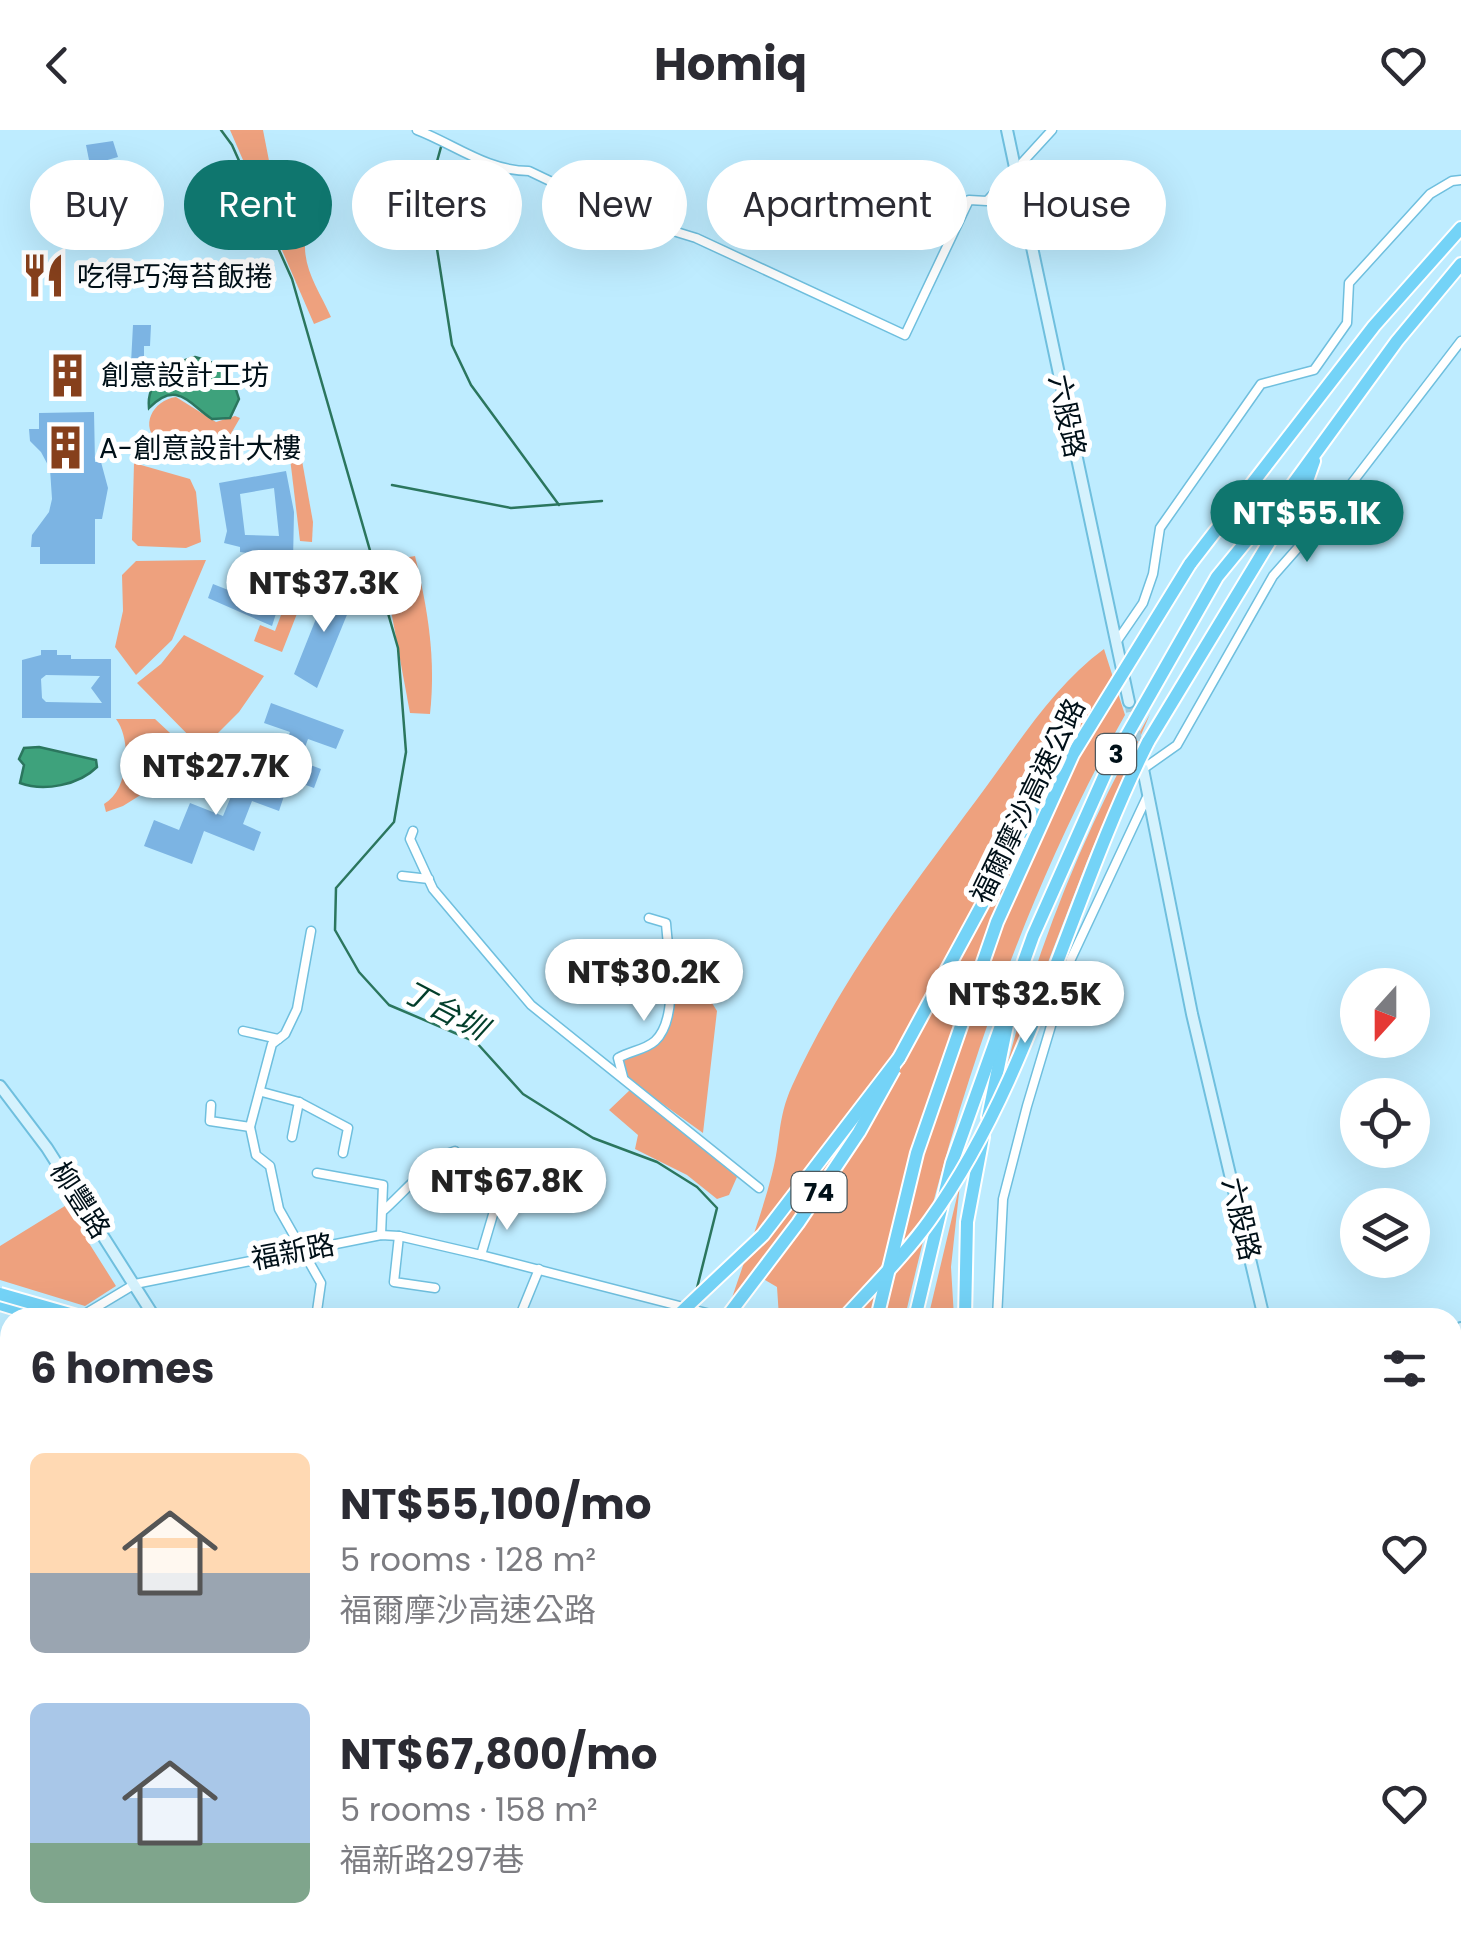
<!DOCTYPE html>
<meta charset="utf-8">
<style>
:root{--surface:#fff;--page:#f2f2f3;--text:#2b2b33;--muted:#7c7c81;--accent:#0f766e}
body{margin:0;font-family:Poppins,"Noto Sans TC",sans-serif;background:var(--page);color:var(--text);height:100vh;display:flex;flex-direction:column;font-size:38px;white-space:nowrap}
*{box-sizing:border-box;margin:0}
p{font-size:32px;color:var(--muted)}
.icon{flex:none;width:55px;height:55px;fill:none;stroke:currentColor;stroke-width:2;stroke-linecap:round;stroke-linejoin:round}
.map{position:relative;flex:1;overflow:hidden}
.sheet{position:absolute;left:0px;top:1178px;width:1462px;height:642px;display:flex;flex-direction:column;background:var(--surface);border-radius:30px 30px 0 0;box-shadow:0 10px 40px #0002}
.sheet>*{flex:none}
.top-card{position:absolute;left:30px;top:30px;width:1402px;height:90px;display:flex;gap:20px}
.needle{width:65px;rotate:201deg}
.fabs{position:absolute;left:1340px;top:838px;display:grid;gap:20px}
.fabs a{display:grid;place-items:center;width:90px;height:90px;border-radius:50%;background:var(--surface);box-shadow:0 10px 40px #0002;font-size:50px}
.price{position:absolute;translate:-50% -85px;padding:0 22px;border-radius:35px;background:#fff;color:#222;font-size:32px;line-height:65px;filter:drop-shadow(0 2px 5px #0008)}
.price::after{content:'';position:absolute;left:50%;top:60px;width:30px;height:22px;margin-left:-15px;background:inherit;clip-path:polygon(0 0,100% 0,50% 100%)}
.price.current{background:var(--accent);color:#fff}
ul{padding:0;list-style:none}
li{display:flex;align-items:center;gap:30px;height:250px;padding:0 30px}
li span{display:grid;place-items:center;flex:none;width:280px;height:200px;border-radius:15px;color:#555}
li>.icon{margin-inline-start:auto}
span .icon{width:120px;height:120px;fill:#fffc;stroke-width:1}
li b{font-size:42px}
h2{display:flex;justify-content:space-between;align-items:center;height:120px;padding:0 30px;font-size:42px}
.pill{padding:0 35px;border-radius:45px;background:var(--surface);box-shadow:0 10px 40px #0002;font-size:35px;line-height:90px}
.pill.current{background:var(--accent);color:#fff}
header{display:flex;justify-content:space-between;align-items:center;height:130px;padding:0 30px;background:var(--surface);font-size:45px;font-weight:700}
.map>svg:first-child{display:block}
</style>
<header><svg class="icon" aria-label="back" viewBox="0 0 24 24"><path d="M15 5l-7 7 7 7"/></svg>Homiq<svg class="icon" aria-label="heart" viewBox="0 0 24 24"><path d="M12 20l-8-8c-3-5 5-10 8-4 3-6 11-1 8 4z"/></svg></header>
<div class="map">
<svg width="1461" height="1818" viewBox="0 0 1461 1818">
<rect width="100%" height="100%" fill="#beecff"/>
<!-- green -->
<g fill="#eea17e">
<path d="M230,0h33l8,41 6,6 -2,14 12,20 -4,19 22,14c-1,27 15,48 26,73l-17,7z"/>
<path d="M176,267l40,25 19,-6 5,2 -15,26 -14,7c-12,0 -42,-1 -51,-8 -22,-16 -7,-43 16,-46z"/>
<polygon points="301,325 313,392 312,412 300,411 290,328"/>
<polygon points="134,333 190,349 196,362 201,412 186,418 138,416 132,410"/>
<path d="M415,426c13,54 21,103 15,158l-20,-1 -28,-151z"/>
<polygon points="206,430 172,510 136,545 115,517 123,481 122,445 136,431"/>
<polygon points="293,453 307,458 282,522 254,511 260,495 275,501"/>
<polygon points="184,505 264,546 239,582 202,619 137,553 161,534"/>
<path d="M1104,519l21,66c-105,186 -173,395 -220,602h-126l-2,-30 -24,-14 -23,31c14,-43 31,-87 42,-130 9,-33 5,-55 20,-88 50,-110 123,-203 194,-299 36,-49 69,-102 118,-138z"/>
<path d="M1150,584l-63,147 -82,213c31,-126 81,-249 145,-360z"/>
<path d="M116,589h39l43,40 -75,47 -17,6 -2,-8c25,-14 28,-64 12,-85z"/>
<path d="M707,865l10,16 -14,122 -75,-54 -7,-12 3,-9c39,-11 37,-17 47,-53z"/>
<polygon points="631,959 737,1047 729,1065 717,1069 687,1045 635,1019 638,1005 609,980"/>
<polygon points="960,1054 951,1137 954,1187 928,1188"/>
<polygon points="73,1071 96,1103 87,1110 116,1156 85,1176 0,1150 0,1116"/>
</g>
<!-- water -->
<g fill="#3ea27c" stroke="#2b765e" stroke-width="2.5">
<path d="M195,227c25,6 37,16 44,42l-9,19 -18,1c-23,-15 -35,-40 -63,-11 -3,-27 22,-45 46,-51z"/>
<path d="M39,617l57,13 1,7c-18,18 -53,25 -77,16l4,-18 -5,-6 5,-11z"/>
</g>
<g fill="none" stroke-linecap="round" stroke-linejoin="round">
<!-- stream -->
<g stroke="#2b765e" stroke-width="2.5">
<polyline points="221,0 232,15 292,149 398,518 406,622 394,692 336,758 335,800 359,842 389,875 476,912 523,964 593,1008 657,1032 697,1057 717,1078 696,1162"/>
<polyline points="441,17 436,35 435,106 452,215 471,255 559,375"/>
<polyline points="392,355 511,378 602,371"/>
<polyline points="735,1810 740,1818"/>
</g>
</g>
<!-- building -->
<g fill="#7cb4e3" fill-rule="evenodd">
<polygon points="113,11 118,27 90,35 86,15"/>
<polygon points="133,195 151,195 150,216 144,216 144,253 130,252"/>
<rect x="57" y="226" width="21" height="39"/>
<polygon points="94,282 95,332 101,332 108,358 102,389 95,389 95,434 40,434 40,417 31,417 32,405 49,382 52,369 50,339 41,322 30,311 29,299 39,299 39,283"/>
<path d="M286,341l8,41 -1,49 -21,65 -64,-28 5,-14 48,19 13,-47 -34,-4v-5l-16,-4 3,-12 -8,-48zM274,358l5,48 -34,-1 -5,-41z"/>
<polygon points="331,451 346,456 343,467 353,470 317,558 294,544"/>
<path d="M41,520h16v5h14v4h40v59h-89v-58l19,-5zM46,545l54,1 -9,12 11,15 -56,-1 -4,-4 -1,-19z"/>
<polygon points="271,573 344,600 336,619 308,609 300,631 321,639 314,658 238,630 245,611 282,624 290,602 264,593"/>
<polygon points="213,635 285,663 279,681 252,671 243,694 261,702 254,721 204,701 192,734 144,716 154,690 179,700 190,673 223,686 232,664 206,654"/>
</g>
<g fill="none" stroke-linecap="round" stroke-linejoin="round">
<!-- secondary-tunnel -->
<polyline stroke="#a2cbdc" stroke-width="10" stroke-dasharray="10 5" stroke-linecap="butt" points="1129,572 1141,630"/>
<defs>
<g id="street">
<path d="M417,0c37,14 70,41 112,41l92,44 75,23 209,97 64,-135 18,1 65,-71"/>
<polyline points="1117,511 1143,473 1153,444 1160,398 1261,254 1314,240 1347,193 1349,153 1430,64 1452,51 1461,50"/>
<polyline points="1143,639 1177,615 1273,446 1332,379 1461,211"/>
<polyline points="413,701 410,709 433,759 531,875 759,1058"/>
<polyline points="402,746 429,749"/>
<polyline points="311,801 297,879 285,904 272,914 250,997 256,1025 270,1036 279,1079 321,1153 316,1188"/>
<polyline points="243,901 278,909"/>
<path d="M623,947l-5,-19c12,-7 27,-8 37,-17 25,-23 13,-88 11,-118l-17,-5"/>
<polyline points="262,962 299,972 348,998 343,1023"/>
<polyline points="211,975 210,991 250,997"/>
<polyline points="292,1007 299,972"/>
<polyline points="317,1043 383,1055 381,1105"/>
<path d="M384,1080c17,-15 51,-54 71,-59l7,12"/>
<polyline points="399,1106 394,1152 435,1158"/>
<polyline points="481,1125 497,1071"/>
<polyline points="80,1187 135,1154 381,1105 399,1106 481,1125 726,1188"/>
<polyline points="519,1188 539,1139"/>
<polyline points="997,1188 1003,1069 1027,976 1071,829 1146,669"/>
<polyline points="0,1238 10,1232"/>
</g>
<g id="secondary">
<polyline points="1007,0 1129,572"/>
<polyline points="1143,639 1192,884 1264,1188"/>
<polyline points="0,956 47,1018 155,1188"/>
<polyline points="1452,1205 1461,1198"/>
<polyline points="0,1633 10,1626"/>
<polyline points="0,1701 10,1699"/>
<polyline points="1452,1778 1461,1808"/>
<polyline points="321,1810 323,1818"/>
<polyline points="1231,1818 1232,1810"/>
</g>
<g id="highway">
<polyline points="1190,434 1374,196 1461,98"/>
<polyline points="1148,612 1308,348 1314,331"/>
<polyline points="899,928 1054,642 1071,626"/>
<polyline points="988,987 1008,890"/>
<polyline points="0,1174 46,1188"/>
<polyline points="915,1188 952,1033 1033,806 1106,642 1217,447 1293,354 1397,211 1461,134"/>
<polyline points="965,1188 967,1092 983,1007"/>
<polyline points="0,1643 10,1638"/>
<polyline points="0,1653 10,1649"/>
<polyline points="0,1674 10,1670"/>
<polyline points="0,1695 10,1692"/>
<polyline points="784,1810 787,1818"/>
<polyline points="845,1810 845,1818"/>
<polyline points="865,1810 865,1818"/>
<polyline points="904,1810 905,1818"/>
</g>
</defs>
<!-- street casing -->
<use href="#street" stroke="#6fbfde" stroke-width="11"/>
<!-- secondary casing -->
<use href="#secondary" stroke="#6fbfde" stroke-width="14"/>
<!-- highway casing -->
<use href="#highway" stroke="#fff" stroke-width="16"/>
<!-- street -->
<use href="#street" stroke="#fff" stroke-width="8"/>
<!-- secondary -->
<use href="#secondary" stroke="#d5f2fd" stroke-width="10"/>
<!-- highway -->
<use href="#highway" stroke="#74d3f7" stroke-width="12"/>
<defs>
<g id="highway-bridge">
<polyline points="0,1164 84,1188"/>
<polyline points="675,1188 763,1105 899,928"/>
<polyline points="726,1188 798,1093 859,1002 894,939"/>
<path d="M844,1188c29,-32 61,-63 86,-98 102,-143 140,-322 218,-478"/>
<polyline points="877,1188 917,1023 997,792 1073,624 1190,434"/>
</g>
</defs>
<!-- highway-bridge casing -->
<use href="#highway-bridge" stroke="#fff" stroke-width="16" stroke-linecap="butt"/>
<!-- highway-bridge -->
<use href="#highway-bridge" stroke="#74d3f7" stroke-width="12"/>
</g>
<!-- icons -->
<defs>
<symbol id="restaurant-bare" viewBox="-9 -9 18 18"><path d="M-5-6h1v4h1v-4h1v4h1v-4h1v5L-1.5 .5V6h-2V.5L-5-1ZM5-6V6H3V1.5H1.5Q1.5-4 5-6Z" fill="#86401c" stroke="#fff" stroke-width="2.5" paint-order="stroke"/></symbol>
<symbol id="building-bare" viewBox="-9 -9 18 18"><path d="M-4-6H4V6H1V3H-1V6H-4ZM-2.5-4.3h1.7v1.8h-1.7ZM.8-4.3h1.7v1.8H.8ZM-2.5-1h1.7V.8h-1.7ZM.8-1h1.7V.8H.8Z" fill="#86401c" stroke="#fff" stroke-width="2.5" paint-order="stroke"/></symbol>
</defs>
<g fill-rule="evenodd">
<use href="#restaurant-bare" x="12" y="114" width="63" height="63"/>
<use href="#building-bare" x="36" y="214" width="63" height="63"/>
<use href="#building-bare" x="34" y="286" width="63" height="63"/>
</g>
<g text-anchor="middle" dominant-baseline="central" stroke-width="10" stroke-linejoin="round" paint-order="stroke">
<!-- shield labels -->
<g fill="#fff" stroke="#4c585d" stroke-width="2.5">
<rect x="1096" y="604" width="40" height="40" rx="8"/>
<rect x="791.5" y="1042" width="55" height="40" rx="8"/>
</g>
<g font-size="25" font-weight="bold" fill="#001018">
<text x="1116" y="624">3</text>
<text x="819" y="1062">74</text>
</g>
<!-- poi labels -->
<g font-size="28" fill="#001018" stroke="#fff" text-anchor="start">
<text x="77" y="146">吃得巧海苔飯捲</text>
<text x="101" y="245">創意設計工坊</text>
<text x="99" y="318">A-創意設計大樓</text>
</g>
<!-- street labels -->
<g font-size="28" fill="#001018" stroke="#fff">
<text transform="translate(1067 286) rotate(78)">六股路</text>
<text transform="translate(1028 671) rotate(-64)">福爾摩沙高速公路</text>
<text transform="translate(80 1070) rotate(57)">柳豐路</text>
<text transform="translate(1241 1089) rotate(77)">六股路</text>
<text transform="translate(293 1122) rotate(-11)">福新路</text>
</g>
<!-- water labels -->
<g font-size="30" font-style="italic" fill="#023e2b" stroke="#fff">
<text transform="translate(445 880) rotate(28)">丁台圳</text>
</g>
</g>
</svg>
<div class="fabs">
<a><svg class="needle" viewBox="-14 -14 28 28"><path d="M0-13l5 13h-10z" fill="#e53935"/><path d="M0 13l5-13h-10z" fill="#7c7c81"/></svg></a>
<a><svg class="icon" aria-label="locate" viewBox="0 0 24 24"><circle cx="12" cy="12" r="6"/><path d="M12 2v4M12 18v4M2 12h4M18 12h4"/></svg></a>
<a><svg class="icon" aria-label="layers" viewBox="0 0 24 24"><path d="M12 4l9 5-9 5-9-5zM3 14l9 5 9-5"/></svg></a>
</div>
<b class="price current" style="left:1307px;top:435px">NT$55.1K</b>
<b class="price" style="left:324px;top:505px">NT$37.3K</b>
<b class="price" style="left:216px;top:688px">NT$27.7K</b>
<b class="price" style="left:644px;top:894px">NT$30.2K</b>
<b class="price" style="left:1025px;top:916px">NT$32.5K</b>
<b class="price" style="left:507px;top:1103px">NT$67.8K</b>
<div class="top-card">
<a class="pill">Buy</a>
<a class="pill current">Rent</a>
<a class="pill">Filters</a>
<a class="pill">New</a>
<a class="pill">Apartment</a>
<a class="pill">House</a>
</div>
<section class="sheet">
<h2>6 homes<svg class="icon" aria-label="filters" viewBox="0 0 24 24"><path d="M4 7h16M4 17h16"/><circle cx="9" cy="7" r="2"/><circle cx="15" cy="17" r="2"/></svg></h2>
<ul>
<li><span style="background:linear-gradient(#ffd9b3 60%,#9aa5b1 0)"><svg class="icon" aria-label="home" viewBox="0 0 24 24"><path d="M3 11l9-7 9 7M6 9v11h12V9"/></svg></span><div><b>NT$55,100/mo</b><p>5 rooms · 128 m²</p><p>福爾摩沙高速公路</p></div><svg class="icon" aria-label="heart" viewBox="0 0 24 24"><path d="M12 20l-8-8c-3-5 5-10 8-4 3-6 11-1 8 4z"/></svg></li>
<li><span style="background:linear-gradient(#a9c7e8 70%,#7fa58c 0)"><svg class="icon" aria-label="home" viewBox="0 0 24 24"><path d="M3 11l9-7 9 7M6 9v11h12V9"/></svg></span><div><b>NT$67,800/mo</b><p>5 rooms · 158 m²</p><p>福新路297巷</p></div><svg class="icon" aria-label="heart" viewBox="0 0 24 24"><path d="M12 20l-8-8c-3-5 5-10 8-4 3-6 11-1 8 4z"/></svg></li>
</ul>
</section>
</div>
